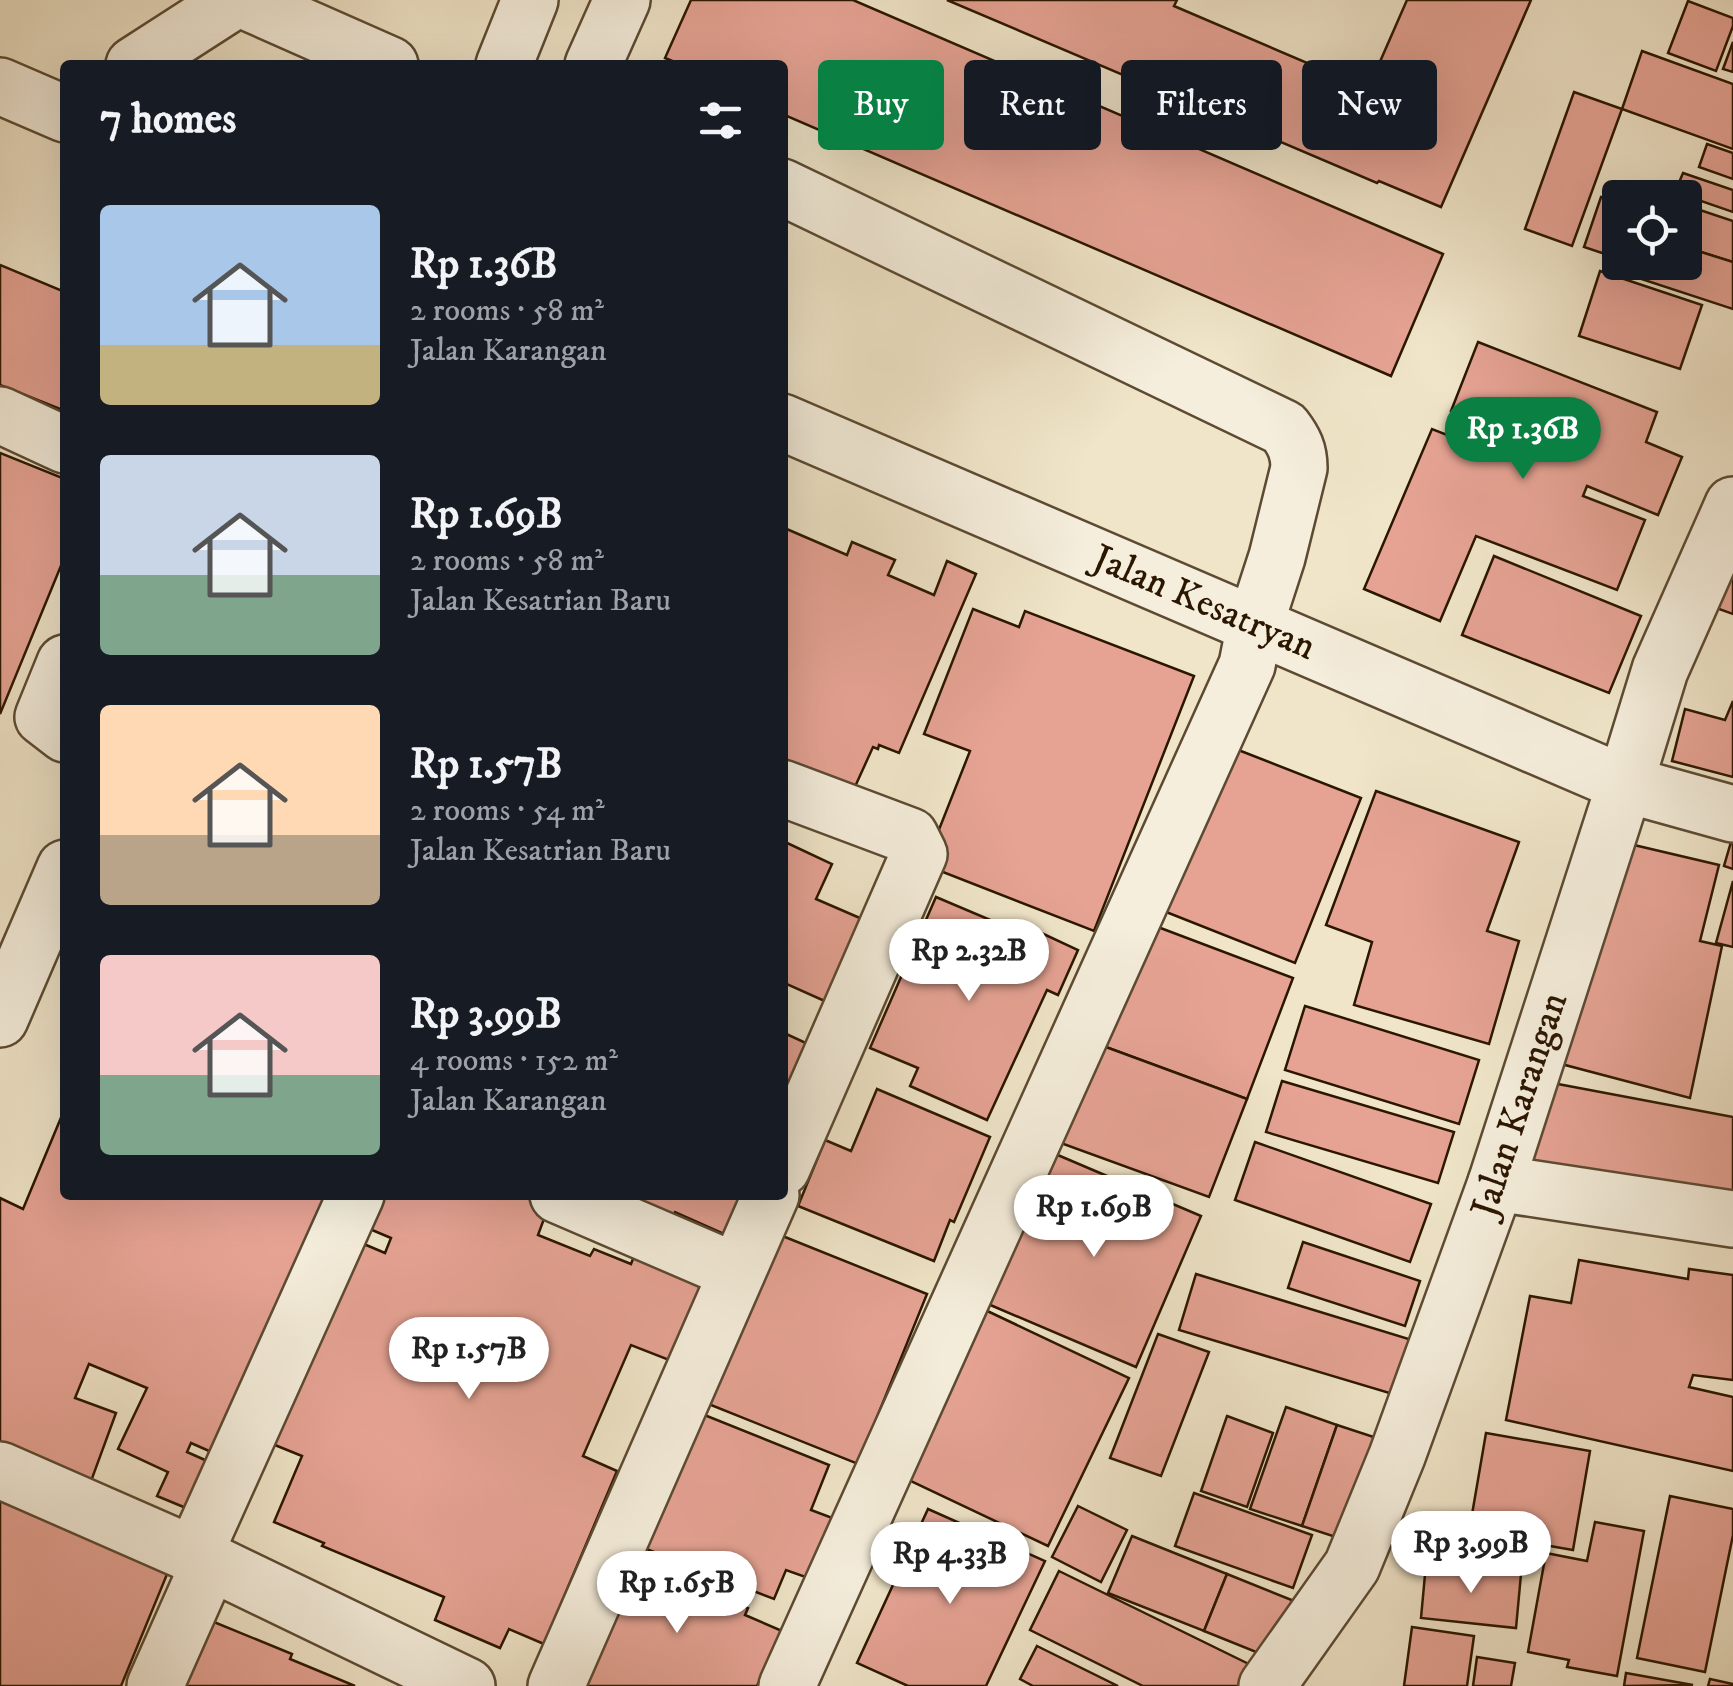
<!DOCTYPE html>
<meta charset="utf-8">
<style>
:root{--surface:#171b24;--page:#242831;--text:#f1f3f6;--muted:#9ea1a6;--accent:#0b8043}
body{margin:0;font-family:"IM FELL DW Pica",serif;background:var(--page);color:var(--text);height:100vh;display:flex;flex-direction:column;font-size:38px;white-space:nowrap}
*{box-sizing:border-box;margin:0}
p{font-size:32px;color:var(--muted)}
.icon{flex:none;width:55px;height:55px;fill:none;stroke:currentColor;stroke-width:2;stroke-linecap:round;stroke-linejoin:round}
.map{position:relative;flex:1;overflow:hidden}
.details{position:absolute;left:60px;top:60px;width:728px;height:1140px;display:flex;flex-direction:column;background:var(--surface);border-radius:10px;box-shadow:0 10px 40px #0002}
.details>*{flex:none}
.guide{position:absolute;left:818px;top:60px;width:765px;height:90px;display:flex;gap:20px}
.fabs{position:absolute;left:1602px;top:180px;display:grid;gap:20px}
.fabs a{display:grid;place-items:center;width:100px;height:100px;border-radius:10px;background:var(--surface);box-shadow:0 10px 40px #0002;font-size:50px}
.price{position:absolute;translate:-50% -85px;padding:0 22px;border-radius:35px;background:#fff;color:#222;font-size:32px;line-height:65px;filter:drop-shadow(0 2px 5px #0008)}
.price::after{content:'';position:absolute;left:50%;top:60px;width:30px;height:22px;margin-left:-15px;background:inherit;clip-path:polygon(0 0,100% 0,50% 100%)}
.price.selected{background:var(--accent);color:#fff}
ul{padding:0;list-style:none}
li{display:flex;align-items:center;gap:30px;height:250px;padding:0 40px}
li span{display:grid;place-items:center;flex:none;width:280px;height:200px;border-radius:10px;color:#555}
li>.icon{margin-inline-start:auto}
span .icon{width:120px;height:120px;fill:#fffc;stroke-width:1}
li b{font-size:42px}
h2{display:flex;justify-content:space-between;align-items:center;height:120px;padding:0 40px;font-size:42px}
.chip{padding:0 35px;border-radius:10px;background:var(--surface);box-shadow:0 10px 40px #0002;font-size:35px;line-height:90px}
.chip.selected{background:var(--accent);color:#fff}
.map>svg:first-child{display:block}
</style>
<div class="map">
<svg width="1733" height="1686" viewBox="0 0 1733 1686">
<rect width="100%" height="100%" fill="#f0e5c9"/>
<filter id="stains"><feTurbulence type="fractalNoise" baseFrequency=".002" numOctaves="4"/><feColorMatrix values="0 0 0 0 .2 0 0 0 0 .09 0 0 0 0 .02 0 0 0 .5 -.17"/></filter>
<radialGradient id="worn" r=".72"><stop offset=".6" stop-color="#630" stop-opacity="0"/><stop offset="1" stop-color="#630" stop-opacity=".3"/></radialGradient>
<!-- building -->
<g fill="#e6a394" stroke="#2b1600" stroke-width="2.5">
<polygon points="691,0 853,0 1443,254 1391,376 782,114 782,65 682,65 665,58"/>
<polygon points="947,0 1177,0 1174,6 1368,89 1407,0 1531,0 1441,207 1379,181 1377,183"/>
<polygon points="1688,1 1733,18 1733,26 1716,71 1668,53"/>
<polygon points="1733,42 1733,72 1723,69"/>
<polygon points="1642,51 1733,84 1733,149 1622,109"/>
<polygon points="1574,92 1622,109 1572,246 1525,229"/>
<polygon points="1707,144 1733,153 1733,179 1699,167"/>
<polygon points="1683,173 1733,190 1733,212 1675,192"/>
<polygon points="1601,197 1620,203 1620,259 1584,247"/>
<polygon points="1685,205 1733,221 1733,262 1685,247"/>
<polygon points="1685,247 1733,262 1733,309 1626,274 1630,262 1685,262"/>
<polygon points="0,265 65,292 65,411 0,385"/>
<polygon points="1600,271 1702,305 1680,369 1579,336"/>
<polygon points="1478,342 1657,412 1646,442 1682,457 1658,515 1587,486 1583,496 1645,520 1617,590 1476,536 1440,621 1364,589 1432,429 1447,435 1456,413 1451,411"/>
<polygon points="0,453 65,479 65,556 0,714"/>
<polygon points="782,527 847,555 852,542 895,560 888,575 934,595 947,561 976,574 899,753 879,745 878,749 873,747 849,800 782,772"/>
<polygon points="1733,545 1733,614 1708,605"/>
<polygon points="1494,556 1641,616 1609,693 1462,635"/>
<polygon points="973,609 1019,627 1025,611 1194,676 1094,931 925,865 970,751 924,734"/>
<polygon points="1733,701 1733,777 1672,761 1685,709 1725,720"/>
<polygon points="1223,744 1361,798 1295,963 1156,908"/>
<polygon points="1376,791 1519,842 1487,931 1519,941 1489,1044 1354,1005 1372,942 1326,925"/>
<polygon points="1733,835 1733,869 1724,866"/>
<polygon points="1617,841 1719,865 1700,941 1722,946 1690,1098 1550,1061"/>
<polygon points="785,842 832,864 816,899 876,925 838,1007 782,982 782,848"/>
<polygon points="1733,881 1733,947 1716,943"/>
<polygon points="936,897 1016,931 1020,923 1078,950 1058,995 1047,990 987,1120 910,1086 918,1068 870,1048"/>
<polygon points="1142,921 1293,978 1247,1099 1095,1043"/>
<polygon points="1305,1006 1479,1060 1459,1124 1285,1070"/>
<polygon points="782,1032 819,1049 782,1129"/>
<polygon points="1095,1043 1247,1099 1209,1197 1058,1142"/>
<polygon points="1282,1081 1454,1132 1438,1183 1266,1132"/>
<polygon points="1542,1081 1733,1117 1733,1199 1526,1173"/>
<polygon points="877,1089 990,1137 954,1222 950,1220 934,1261 798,1206 825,1140 851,1151"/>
<polygon points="65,1108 65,1195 338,1195 225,1458 191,1443 187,1452 223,1468 203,1515 157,1496 168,1472 118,1449 147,1388 89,1364 75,1398 116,1413 90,1484 0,1450 0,1198 23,1209"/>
<polygon points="1255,1142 1431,1204 1410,1262 1235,1200"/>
<polygon points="1053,1153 1201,1216 1136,1367 988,1304"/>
<polygon points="379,1195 539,1195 551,1200 538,1235 590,1256 594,1249 631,1264 638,1246 706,1275 669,1360 631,1345 583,1456 617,1471 544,1644 509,1629 500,1648 435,1620 444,1597 322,1546 324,1543 274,1522 302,1456 265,1441 352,1239 385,1253 391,1238 365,1227"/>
<polygon points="592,1195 752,1195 733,1238 675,1212 666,1228"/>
<polygon points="775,1233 927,1294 858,1464 706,1403"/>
<polygon points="1303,1242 1420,1281 1405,1326 1288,1288"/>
<polygon points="1579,1260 1688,1279 1689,1269 1733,1275 1733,1380 1693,1375 1689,1387 1733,1397 1733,1471 1506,1420 1530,1296 1571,1303"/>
<polygon points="1196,1274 1412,1340 1396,1395 1179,1330"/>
<polygon points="981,1308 1129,1378 1048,1546 900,1476"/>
<polygon points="1158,1334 1209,1352 1161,1476 1110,1458"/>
<polygon points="1286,1407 1337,1425 1302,1526 1250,1509"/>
<polygon points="692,1410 829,1465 811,1510 835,1519 811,1579 786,1570 774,1599 636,1545"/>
<polygon points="1227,1416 1273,1433 1247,1507 1201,1491"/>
<polygon points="1337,1425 1389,1442 1354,1543 1302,1526"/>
<polygon points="1486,1433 1590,1451 1573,1550 1469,1532"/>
<polygon points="1194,1493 1312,1535 1293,1588 1175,1546"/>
<polygon points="1670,1496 1733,1509 1733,1535 1705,1672 1637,1658"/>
<polygon points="0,1498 170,1567 121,1686 0,1686"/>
<polygon points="1078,1506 1127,1530 1101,1582 1052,1557"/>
<polygon points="928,1509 1045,1561 986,1686 908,1686 857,1663"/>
<polygon points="1595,1522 1644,1531 1617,1676 1567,1667 1569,1660 1528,1652 1546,1553 1587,1561"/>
<polygon points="1132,1536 1227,1574 1204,1631 1108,1593"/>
<polygon points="636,1555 748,1608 745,1615 782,1631 757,1686 575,1686"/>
<polygon points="1426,1564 1521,1574 1516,1628 1421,1618"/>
<polygon points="1059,1571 1261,1670 1253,1686 1143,1686 1030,1630"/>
<polygon points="1227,1574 1299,1603 1276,1660 1204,1631"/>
<polygon points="209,1620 292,1654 290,1659 355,1686 183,1686"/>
<polygon points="1412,1627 1474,1636 1467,1686 1404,1686"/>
<polygon points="1037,1646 1118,1686 1033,1686 1020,1679"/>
<polygon points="1477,1657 1515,1663 1511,1686 1473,1686"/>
<polygon points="1626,1673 1693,1685 1624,1686"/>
<polygon points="1710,1679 1733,1684 1733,1686 1708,1686"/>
</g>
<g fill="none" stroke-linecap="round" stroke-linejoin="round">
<defs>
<g id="minor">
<polyline points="243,0 390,65"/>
<polyline points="134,65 235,0"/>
<polyline points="504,65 530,0"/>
<polyline points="593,65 622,0"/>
<polyline points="0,86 65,114"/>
<path d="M782,187l502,241c10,13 15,23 15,40l-22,89 -22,68 -8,40 -460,1021"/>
<polyline points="0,415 65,445"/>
<polyline points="782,422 1625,784 1733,814"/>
<polyline points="65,663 43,717 65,734"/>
<polyline points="782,788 910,836 919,854 782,1168"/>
<polyline points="0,1019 65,868"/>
<polyline points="1496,1183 1733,1219"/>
<polyline points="558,1195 737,1272"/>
<polyline points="0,1470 210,1562 467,1686"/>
<polyline points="194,1555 356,1195"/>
<polyline points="155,1686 210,1562"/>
<polyline points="556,1686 771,1195"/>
<polyline points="1267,1686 1352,1566 1397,1456 1496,1183 1625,784 1660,670 1733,505"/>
</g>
</defs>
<!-- minor casing -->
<use href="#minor" stroke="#5c4a32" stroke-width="60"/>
<!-- minor -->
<use href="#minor" stroke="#f5eedc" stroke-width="55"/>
</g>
<g text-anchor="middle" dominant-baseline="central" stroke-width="10" stroke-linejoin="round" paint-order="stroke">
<!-- street labels -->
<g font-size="38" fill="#2b1600" stroke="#f5eedc">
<text transform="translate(1204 603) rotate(23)">Jalan Kesatryan</text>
<text transform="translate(1520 1105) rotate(-72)">Jalan Karangan</text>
</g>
</g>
<rect width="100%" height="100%" filter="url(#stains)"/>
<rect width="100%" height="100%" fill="url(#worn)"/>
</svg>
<div class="fabs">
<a><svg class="icon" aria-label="locate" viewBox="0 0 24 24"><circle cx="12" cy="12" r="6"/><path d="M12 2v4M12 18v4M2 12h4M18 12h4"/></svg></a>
</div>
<b class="price selected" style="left:1523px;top:482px">Rp 1.36B</b>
<b class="price" style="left:969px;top:1004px">Rp 2.32B</b>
<b class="price" style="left:1094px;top:1260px">Rp 1.69B</b>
<b class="price" style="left:469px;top:1402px">Rp 1.57B</b>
<b class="price" style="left:1471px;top:1596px">Rp 3.99B</b>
<b class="price" style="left:950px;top:1607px">Rp 4.33B</b>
<b class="price" style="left:677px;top:1636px">Rp 1.65B</b>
<div class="guide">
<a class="chip selected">Buy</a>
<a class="chip">Rent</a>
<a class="chip">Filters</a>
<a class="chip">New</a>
</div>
<section class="details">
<h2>7 homes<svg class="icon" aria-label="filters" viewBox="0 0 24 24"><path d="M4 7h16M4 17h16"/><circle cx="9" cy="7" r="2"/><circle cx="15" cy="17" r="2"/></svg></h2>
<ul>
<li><span style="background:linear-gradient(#a9c7e8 70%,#c2b280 0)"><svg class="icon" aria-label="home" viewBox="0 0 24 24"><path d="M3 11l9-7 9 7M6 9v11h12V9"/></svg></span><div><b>Rp 1.36B</b><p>2 rooms · 58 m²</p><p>Jalan Karangan</p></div></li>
<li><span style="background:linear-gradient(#c9d6e8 60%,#7fa58c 0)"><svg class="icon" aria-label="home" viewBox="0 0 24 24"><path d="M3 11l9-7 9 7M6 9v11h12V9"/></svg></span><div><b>Rp 1.69B</b><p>2 rooms · 58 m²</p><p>Jalan Kesatrian Baru</p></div></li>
<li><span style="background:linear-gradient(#ffd9b3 65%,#b9a48a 0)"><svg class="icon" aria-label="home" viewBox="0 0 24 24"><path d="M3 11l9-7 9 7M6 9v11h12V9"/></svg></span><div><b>Rp 1.57B</b><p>2 rooms · 54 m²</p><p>Jalan Kesatrian Baru</p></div></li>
<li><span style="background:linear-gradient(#f6c9c9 60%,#7fa58c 0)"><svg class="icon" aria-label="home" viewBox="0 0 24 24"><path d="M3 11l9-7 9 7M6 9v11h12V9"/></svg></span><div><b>Rp 3.99B</b><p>4 rooms · 152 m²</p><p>Jalan Karangan</p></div></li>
</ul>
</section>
</div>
